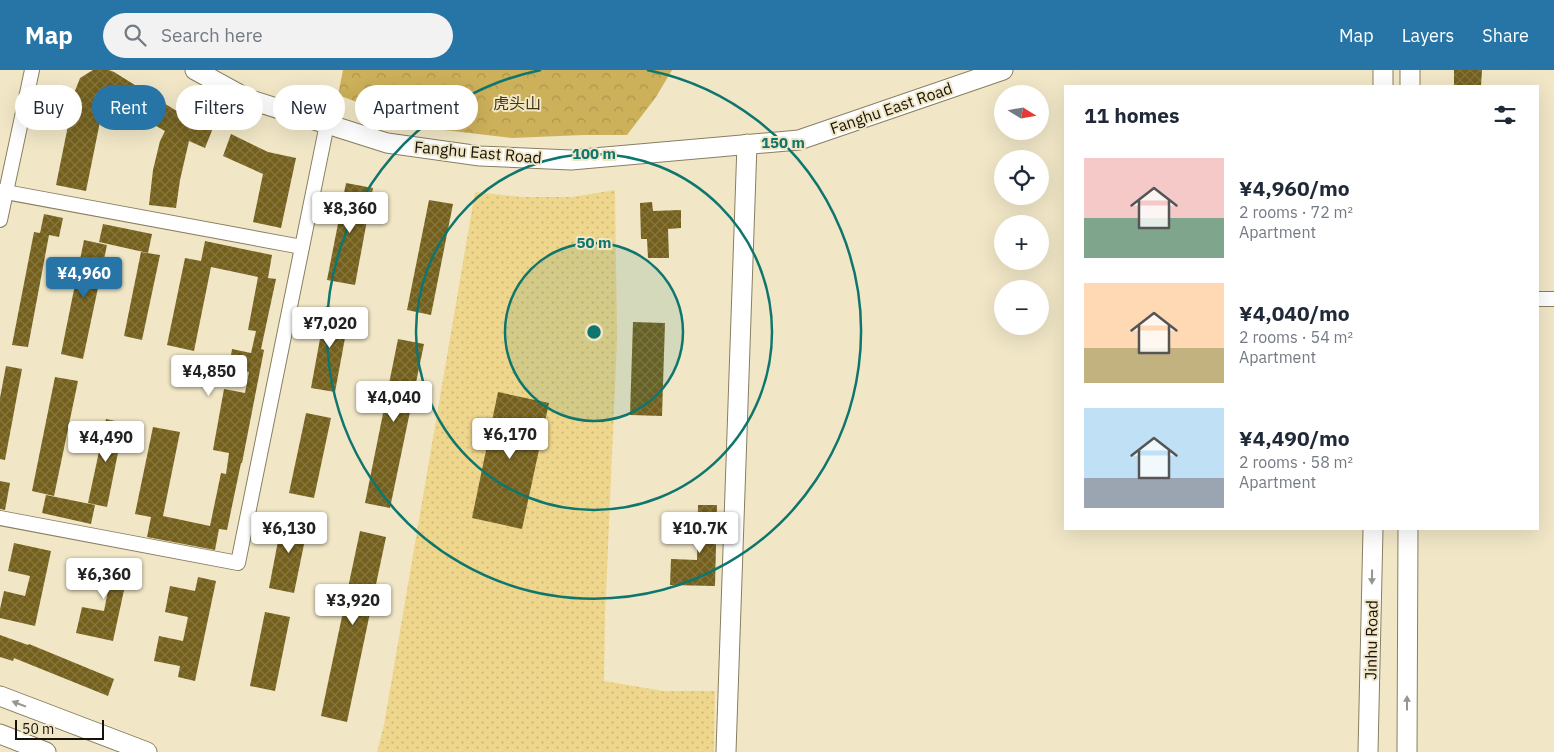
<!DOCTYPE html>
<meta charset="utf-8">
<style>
:root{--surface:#fff;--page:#f2f2f3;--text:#1f2937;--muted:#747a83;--accent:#2775a7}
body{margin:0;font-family:"IBM Plex Sans","Noto Sans SC",sans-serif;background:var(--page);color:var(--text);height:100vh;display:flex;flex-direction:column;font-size:19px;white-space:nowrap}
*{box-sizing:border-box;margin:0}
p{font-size:16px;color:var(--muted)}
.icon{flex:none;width:28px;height:28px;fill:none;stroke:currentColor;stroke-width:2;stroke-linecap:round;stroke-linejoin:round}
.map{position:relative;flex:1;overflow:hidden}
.sheet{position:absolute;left:1064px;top:15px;width:475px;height:445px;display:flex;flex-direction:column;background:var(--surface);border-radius:0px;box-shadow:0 5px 20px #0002}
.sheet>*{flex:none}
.banner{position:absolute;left:15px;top:15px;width:475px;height:45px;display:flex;gap:10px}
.needle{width:32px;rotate:101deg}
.fabs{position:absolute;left:994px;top:15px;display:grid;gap:10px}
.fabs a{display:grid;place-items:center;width:55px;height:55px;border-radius:50%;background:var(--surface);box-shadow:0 5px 20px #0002;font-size:25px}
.scale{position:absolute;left:15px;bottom:12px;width:89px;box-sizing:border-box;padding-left:5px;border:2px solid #171308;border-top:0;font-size:14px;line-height:18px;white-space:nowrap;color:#171308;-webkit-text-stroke:4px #f1e7c7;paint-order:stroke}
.price{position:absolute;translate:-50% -42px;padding:0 11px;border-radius:5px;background:#fff;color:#222;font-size:16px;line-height:32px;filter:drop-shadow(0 1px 2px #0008)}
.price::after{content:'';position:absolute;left:50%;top:30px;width:15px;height:11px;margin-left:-8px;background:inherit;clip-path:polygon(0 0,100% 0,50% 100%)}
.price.on{background:var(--accent);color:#fff}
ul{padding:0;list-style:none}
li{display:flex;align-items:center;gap:15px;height:125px;padding:0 20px}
li span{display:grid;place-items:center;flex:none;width:140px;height:100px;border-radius:0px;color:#555}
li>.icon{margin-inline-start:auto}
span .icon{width:60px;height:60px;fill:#fffc;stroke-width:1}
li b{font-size:21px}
h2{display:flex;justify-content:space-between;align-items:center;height:60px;padding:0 20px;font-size:21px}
.tag{padding:0 18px;border-radius:22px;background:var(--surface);box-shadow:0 5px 20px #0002;font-size:18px;line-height:45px}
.tag.on{background:var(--accent);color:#fff}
header{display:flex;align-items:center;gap:30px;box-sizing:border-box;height:70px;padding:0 25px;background:var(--accent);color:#fff}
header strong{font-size:24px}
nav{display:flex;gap:28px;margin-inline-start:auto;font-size:18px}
.search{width:350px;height:45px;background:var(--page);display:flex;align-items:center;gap:12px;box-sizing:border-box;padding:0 18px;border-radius:28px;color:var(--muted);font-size:19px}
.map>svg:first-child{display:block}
</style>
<header>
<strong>Map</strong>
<div class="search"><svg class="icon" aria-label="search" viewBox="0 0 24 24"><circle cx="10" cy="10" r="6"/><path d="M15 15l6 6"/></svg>Search here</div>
<nav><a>Map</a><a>Layers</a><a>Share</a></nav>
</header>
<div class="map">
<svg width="1554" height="682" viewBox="0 0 1554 682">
<defs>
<pattern id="grass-dots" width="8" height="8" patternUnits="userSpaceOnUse" patternTransform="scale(1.25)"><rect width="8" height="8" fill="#efd68d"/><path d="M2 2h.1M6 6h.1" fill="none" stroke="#ccb778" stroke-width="1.8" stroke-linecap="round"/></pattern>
<pattern id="forest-crowns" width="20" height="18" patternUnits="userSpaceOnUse" patternTransform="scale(1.25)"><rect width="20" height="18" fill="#ccb05a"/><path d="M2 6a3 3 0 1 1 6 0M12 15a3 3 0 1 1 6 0" fill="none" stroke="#ae964d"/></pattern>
<pattern id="building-cross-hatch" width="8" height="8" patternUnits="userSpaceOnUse" patternTransform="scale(1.25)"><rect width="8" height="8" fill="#74601b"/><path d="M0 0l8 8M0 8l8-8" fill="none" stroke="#857642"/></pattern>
</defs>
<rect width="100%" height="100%" fill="#f1e7c7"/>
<!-- grass -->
<polygon fill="url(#grass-dots)" points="615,120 617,269 605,547 604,611 664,621 715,621 714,682 377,682 384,655 475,122 521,127 572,127"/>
<!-- forest -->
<polygon fill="url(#forest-crowns)" points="343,0 672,0 656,27 627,65 583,65 512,68 427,58 338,25"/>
<!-- building -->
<g fill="url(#building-cross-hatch)">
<polygon points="93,0 109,0 114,2 175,40 213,58 205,78 189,71 180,110 176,138 149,135 153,100 160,71 165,61 105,27 86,121 56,115 75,21 80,8"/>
<polygon points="1454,0 1482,0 1481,16 1454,16"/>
<polygon points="231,64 268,82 296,88 281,158 253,152 263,104 223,86"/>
<polygon points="346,113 373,118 355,215 327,210"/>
<polygon points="429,130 453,134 431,245 407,240"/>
<polygon points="652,132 653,141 681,140 681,158 668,159 669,188 648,188 647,169 641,169 640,133"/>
<polygon points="44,144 63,148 59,167 49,165 28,277 12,275 34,162 40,163"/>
<polygon points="103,154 152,164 148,183 99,172"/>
<polygon points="84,170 107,175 83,289 61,284"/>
<polygon points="205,171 272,185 268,208 276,209 261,279 264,280 242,393 241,393 227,460 219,459 215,480 147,467 151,447 135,444 153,357 180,362 163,446 210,456 221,403 226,404 229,383 213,380 224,319 245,323 249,302 229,298 232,279 251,283 256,261 248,260 258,207 211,197 194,281 167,275 185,188 201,191"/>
<polygon points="141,182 160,185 142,270 124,266"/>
<polygon points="326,236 350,241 335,322 311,318"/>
<polygon points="633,252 665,253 662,346 630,345"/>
<polygon points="398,269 424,274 390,438 365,433"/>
<polygon points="6,296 22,299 5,390 0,389 0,328"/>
<polygon points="55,307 78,311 54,426 32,421"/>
<polygon points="498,322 549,333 522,459 472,448"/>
<polygon points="306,343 331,348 314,428 289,423"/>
<polygon points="106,349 124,353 107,437 88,433"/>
<polygon points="0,411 10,413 5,440 0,439"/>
<polygon points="46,425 95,435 91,454 42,443"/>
<polygon points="698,435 717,435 715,516 670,515 671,489 697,490"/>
<polygon points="283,445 309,450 294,523 269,518"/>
<polygon points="360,461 386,467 347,652 321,646"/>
<polygon points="14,473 51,481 35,556 0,548 0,539 4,521 25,526 30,506 8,501"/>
<polygon points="92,489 129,497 113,571 76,563 82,537 104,541 108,521 86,517"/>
<polygon points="198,507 216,511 195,611 178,607 180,596 154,591 159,566 183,571 188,547 165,542 170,516 195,521"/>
<polygon points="265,542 290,547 275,621 250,616"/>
<polygon points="0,565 28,575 29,574 114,609 108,626 14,588 13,591 0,587"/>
</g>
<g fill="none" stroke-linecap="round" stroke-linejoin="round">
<defs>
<g id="street">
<polyline points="0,121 302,177"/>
<polyline points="0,150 32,0"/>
<polyline points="1538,229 1554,229"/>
<polyline points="0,448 238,493 327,54"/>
</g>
<g id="secondary">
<polyline points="195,0 248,29 387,73 480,86 571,90 799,70 1003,0"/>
<polyline points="1410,0 1410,16"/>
<polyline points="1383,16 1383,0"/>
<polyline points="0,626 147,682"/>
<polyline points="0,664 46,682"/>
<polyline points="726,682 747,74"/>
<polyline points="1368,682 1373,459"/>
<polyline points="1407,682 1408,459"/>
</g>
</defs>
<!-- street casing -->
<use href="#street" stroke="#887e61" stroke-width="16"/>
<!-- secondary casing -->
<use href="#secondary" stroke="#887e61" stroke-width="21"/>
<!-- street -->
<use href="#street" stroke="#fff" stroke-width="14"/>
<!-- secondary -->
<use href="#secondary" stroke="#fff" stroke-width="19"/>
</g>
<!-- one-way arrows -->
<defs><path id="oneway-solid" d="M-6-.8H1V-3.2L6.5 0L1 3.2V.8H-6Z" transform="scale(1.25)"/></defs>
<g fill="#979590">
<use href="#oneway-solid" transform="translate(1372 507) rotate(91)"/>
<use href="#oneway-solid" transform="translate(1407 633) rotate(-90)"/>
<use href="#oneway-solid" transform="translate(19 634) rotate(-159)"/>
</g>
<!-- distance rings -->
<circle cx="594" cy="262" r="89" fill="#0f766e" fill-opacity=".12"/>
<g fill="none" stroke="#0f766e" stroke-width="2.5">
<circle cx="594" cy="262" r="89"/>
<circle cx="594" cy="262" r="178"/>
<path d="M647 0A267 267 0 1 1 541 0"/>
</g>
<g text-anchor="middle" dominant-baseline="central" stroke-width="4" stroke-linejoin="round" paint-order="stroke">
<!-- park labels -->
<g font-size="16" fill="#433812" stroke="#f1e7c7">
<text x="517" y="33">虎头山</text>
</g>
<!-- street labels -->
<g font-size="16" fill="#171308" stroke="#f1e7c7">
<text transform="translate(891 38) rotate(-19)">Fanghu East Road</text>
<text transform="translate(478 82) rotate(5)">Fanghu East Road</text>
<text transform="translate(1371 570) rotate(-89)">Jinhu Road</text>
</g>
</g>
<circle cx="594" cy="262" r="8" fill="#0f766e" stroke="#f1e7c7" stroke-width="2.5"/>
<g font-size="15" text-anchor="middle" font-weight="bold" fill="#0f766e" stroke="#f1e7c7" stroke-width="4" stroke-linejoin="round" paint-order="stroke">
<text x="783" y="78">150 m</text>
<text x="594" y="89">100 m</text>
<text x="594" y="178">50 m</text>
</g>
</svg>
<div class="fabs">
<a><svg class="needle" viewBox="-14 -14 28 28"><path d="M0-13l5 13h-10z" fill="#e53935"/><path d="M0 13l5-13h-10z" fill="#747a83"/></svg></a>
<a><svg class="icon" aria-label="locate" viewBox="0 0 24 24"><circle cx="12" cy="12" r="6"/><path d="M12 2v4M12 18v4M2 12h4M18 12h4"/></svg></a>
<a>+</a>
<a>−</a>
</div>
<div class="scale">50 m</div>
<b class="price" style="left:350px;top:164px">¥8,360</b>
<b class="price on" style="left:84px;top:229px">¥4,960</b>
<b class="price" style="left:330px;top:279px">¥7,020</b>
<b class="price" style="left:209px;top:327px">¥4,850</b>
<b class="price" style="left:394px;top:353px">¥4,040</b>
<b class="price" style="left:510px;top:390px">¥6,170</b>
<b class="price" style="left:106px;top:393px">¥4,490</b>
<b class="price" style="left:289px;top:484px">¥6,130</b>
<b class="price" style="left:700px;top:484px">¥10.7K</b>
<b class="price" style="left:104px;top:530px">¥6,360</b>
<b class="price" style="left:353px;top:556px">¥3,920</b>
<div class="banner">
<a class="tag">Buy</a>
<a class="tag on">Rent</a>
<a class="tag">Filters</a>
<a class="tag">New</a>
<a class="tag">Apartment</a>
</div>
<section class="sheet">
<h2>11 homes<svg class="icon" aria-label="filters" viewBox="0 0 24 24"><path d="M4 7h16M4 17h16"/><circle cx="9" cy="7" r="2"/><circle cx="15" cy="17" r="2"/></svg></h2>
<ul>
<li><span style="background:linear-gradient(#f6c9c9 60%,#7fa58c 0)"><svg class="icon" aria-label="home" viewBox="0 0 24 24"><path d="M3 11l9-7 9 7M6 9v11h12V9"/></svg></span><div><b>¥4,960/mo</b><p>2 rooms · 72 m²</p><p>Apartment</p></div></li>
<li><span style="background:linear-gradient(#ffd9b3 65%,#c2b280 0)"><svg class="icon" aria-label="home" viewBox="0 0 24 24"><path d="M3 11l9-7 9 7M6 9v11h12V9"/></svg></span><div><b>¥4,040/mo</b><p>2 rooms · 54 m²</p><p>Apartment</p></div></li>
<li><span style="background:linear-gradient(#bfe0f5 70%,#9aa5b1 0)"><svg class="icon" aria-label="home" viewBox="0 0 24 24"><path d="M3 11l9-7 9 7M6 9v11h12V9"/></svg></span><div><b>¥4,490/mo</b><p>2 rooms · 58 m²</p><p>Apartment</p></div></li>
</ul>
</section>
</div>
